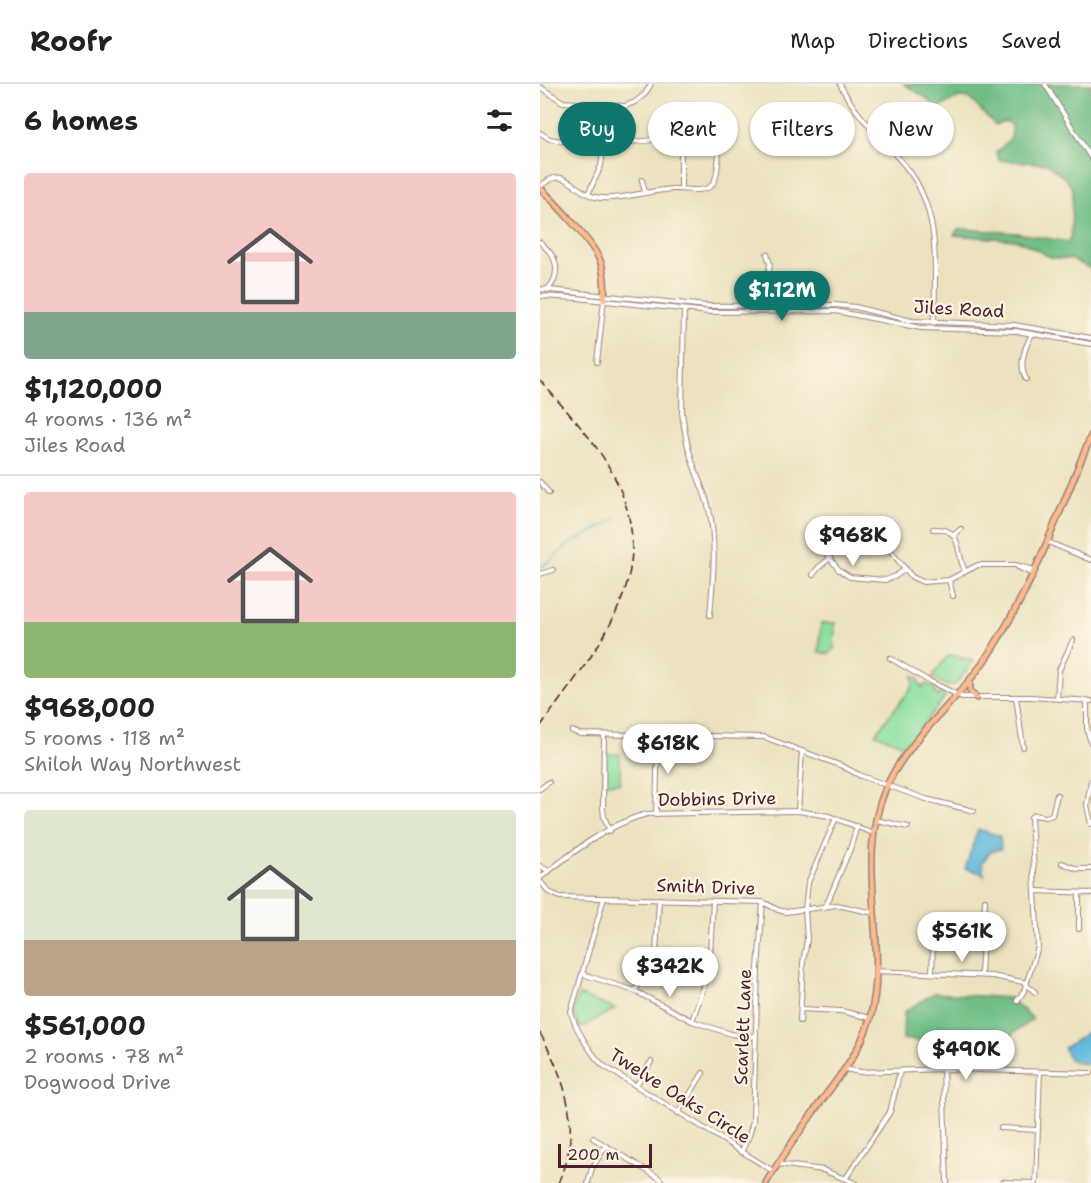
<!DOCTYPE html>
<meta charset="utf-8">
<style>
:root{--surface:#fff;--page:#f2f2f2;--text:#222;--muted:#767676;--line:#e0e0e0;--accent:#0f766e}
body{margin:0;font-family:"Shantell Sans",sans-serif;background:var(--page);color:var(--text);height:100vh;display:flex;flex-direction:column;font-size:22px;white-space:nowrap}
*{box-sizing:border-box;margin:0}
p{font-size:20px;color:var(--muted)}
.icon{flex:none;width:33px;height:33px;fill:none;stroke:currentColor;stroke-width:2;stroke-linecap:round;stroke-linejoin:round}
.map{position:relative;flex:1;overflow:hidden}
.panel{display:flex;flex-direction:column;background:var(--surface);width:540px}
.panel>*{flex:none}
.top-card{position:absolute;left:18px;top:18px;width:442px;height:54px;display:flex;gap:12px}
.scale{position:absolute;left:18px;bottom:15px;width:94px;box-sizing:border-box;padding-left:6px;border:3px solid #4a1f2b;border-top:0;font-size:16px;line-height:21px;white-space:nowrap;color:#4a1f2b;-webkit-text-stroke:4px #fcf5e5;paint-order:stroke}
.price{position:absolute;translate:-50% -51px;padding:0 14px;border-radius:21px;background:#fff;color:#222;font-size:20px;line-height:39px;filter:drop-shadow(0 2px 3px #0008)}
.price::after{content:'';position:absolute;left:50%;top:36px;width:18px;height:14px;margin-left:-9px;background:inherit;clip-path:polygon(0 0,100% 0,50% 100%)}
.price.active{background:var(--accent);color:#fff}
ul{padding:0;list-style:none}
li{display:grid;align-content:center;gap:12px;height:318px;padding:0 24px}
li+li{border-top:2px solid var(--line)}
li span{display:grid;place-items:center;height:186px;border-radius:6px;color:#555}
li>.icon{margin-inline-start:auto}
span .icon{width:108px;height:108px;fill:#fffc;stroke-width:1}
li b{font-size:26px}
h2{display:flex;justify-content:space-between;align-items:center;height:72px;padding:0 24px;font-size:26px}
.tag{padding:0 21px;border-radius:27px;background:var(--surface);box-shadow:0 2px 4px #0004;font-size:21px;line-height:54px}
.tag.active{background:var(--accent);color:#fff}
header{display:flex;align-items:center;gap:36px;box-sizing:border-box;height:84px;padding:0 30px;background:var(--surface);border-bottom:2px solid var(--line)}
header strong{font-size:28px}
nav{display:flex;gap:33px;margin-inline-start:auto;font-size:21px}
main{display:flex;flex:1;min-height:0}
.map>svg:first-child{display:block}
</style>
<header>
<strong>Roofr</strong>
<nav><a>Map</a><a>Directions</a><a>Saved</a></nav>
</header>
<main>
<section class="panel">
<h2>6 homes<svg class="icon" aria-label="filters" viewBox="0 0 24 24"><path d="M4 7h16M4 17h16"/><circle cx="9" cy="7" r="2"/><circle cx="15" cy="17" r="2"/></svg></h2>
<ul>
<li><span style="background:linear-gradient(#f6c9c9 75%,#7fa58c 0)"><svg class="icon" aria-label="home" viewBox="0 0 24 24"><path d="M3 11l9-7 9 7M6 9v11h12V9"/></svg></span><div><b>$1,120,000</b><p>4 rooms · 136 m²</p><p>Jiles Road</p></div></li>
<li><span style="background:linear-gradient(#f6c9c9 70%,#8fb573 0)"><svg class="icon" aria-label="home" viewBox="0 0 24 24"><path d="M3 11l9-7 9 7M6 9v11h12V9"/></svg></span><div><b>$968,000</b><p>5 rooms · 118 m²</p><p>Shiloh Way Northwest</p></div></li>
<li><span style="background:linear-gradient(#dfe7d0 70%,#b9a48a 0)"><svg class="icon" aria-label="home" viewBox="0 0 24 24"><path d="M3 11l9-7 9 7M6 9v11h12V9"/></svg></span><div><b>$561,000</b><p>2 rooms · 78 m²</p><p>Dogwood Drive</p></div></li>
</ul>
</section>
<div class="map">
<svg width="551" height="1099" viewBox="0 0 551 1099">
<rect width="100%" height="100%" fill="#fcf5e5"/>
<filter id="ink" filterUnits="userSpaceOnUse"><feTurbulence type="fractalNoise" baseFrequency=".0167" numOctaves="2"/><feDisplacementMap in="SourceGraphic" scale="12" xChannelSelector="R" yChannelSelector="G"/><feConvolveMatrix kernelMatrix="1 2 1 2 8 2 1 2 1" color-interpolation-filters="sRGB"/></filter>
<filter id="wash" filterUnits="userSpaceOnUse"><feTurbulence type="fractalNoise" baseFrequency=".008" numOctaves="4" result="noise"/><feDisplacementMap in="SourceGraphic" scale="24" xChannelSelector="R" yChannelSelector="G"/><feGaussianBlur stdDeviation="1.35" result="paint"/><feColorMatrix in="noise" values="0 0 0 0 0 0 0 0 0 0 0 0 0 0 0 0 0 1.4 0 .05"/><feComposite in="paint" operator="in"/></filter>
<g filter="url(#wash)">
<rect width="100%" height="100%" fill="#ece2c0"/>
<!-- green -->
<g fill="#8bdfa1" stroke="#6a7f66" stroke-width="1.5">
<polygon points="281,539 295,539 294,564 289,570 279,568"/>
<polygon points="412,571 434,577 416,600 407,602 392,593 406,574"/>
<polygon points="373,591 378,595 379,600 382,603 387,600 395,604 395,609 398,612 401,609 404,610 405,613 370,657 364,661 335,650 373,602"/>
<rect x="65" y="670" width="15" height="29"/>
<polygon points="38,911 75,925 40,944 33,929"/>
</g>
<!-- forest -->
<g fill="#70be87" stroke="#5d6e59" stroke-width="1.5">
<polygon points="364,0 551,0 551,185 531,175 512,174 478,156 414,151 417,146 425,145 477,149 528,158 531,152 533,105 526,95 507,80 459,76 456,69 471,54 472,43 466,37 455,41 429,14 419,13 397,25 388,15"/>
<polygon points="394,909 470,914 493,935 452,965 363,955 364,928"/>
</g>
<!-- water -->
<g fill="#5db8db" stroke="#546c83" stroke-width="1.5">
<polygon points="438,745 460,752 461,765 450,768 442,779 444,792 439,788 425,785"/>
<polygon points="551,943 551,980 538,979 529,975 524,964 541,953"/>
</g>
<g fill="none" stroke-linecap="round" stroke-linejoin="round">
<!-- stream -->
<polyline stroke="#5db8db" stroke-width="1.5" points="0,483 10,477 27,462 77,434"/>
</g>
</g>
<g filter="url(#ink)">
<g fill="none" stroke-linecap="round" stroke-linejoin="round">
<defs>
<g id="minor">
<path d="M300,0c15,32 44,56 66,83 36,44 29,103 28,156"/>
<polyline points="505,0 551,74"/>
<polyline points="0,3 23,18 85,22 95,18 105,10 111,0"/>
<polyline points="123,47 141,69 141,104"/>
<path d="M0,49l10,6 13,2c18,1 37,0 55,0 10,0 22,2 32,-1 15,-6 30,-36 48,-32 7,2 17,12 19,19 4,9 2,51 -5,58 -9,9 -28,3 -39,4 -22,1 -59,13 -78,8 -22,-5 -30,-34 -55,-10"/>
<polyline points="102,96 105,108"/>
<polyline points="48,110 61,82 64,58"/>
<path d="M0,158c5,5 14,13 15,20 3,8 0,22 -8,27"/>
<polyline points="0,205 167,222 295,221 315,223 372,237 474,241 551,254"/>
<polyline points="0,212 37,214 170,228 295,227 381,244 476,247 551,260"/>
<polyline points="224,222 230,180 227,170"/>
<path d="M144,226l-2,102c2,15 4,31 9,45 5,18 14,35 18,52 8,36 4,70 1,106"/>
<polyline points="57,278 64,216"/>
<path d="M486,295c-8,-14 -1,-32 6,-45"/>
<polyline points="0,398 9,409"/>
<polyline points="324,444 338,452 372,493 383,498 409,496 438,481 475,481 495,486"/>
<polyline points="272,445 273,452 299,486 310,493 345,496 354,493 366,485"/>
<path d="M393,445c31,-2 22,23 32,42"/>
<polyline points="414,451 421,445"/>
<polyline points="508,458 551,476"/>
<polyline points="478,483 493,490"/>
<polyline points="0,490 13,486"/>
<polyline points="273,491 278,484 290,474"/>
<polyline points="409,496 413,512"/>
<polyline points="350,574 387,596 422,613 491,613 551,617"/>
<polyline points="476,613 483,663"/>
<polyline points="517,614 519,586 533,556"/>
<polyline points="547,616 547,645 551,659"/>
<polyline points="32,647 40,650 224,653 302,682 321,692 386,715 434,727"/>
<polyline points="64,651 63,724 64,733 70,747"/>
<polyline points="551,697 547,721 551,740"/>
<polyline points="0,705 9,698"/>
<polyline points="258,727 262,667"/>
<polyline points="116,730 118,651"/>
<polyline points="336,736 368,743"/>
<polyline points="522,779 537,785 551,785"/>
<polyline points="0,782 9,787"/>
<path d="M0,794c30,-24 70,-55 107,-64l151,-3 31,5 44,17"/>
<polyline points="0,797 9,808 20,813 223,818 238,826 246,828 297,821 334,829"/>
<polyline points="495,807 551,809"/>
<path d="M64,814l-33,114c3,15 21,44 33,54l169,105"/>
<polyline points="286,822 310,765 317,742"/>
<polyline points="539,845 539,809"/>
<polyline points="336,887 452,892 483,898 495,908"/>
<polyline points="392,888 394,834"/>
<polyline points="42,890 95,907 152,937 191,950 216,953"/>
<polyline points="441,891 445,816"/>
<polyline points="95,907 116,869 119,815"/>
<polyline points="477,917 484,907 498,863 491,733 494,731 506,733 512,731 517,711"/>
<polyline points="261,925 301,927 330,934"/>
<polyline points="152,937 169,888 173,817"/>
<polyline points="260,937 263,879 267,856 265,825 268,799 296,734"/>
<polyline points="305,985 320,988 403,985 551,989"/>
<polyline points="403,985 407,1099"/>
<polyline points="96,1002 111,978"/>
<polyline points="138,1029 163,989"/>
<polyline points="461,1044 498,1046"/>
<polyline points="53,1054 119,1094 123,1099"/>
<polyline points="201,1068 209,1052 213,1037 218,885 223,818"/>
<polyline points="238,1080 283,1086 315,1099"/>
<polyline points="306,1094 350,1028 360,987"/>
<polyline points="463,1098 494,1099"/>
<polyline points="48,1099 52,1084 66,1062"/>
<polyline points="496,1099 500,988"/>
</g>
<g id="major">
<path d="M0,104c15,14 55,57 61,75 4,13 4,25 3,37"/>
<polyline points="430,598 430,607 437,614"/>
<path d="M226,1099c17,-29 37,-56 56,-83 22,-29 45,-58 51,-95 13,-71 -17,-147 12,-215 20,-48 67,-83 97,-126 49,-70 76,-150 109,-228"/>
</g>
</defs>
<!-- minor casing -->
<use href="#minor" stroke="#9b8076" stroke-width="6"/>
<!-- major casing -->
<use href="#major" stroke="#9b8076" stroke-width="8"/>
<!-- minor -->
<use href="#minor" stroke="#fff" stroke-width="4"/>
<!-- major -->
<use href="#major" stroke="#fbbb8d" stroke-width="5"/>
<!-- rail -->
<g stroke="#4a1f2b" stroke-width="1.5" stroke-dasharray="9 4.5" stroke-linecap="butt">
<path d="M0,296c22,27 48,52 66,82 65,107 -5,180 -66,265"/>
<path d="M0,949c27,49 42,96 19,150"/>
</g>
</g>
</g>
<g text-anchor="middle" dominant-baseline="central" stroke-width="4.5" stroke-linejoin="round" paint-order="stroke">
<!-- street labels -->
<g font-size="18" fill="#4a1f2b" stroke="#fcf5e5">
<text transform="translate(419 225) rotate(3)">Jiles Road</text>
<text transform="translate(177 715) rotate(-1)">Dobbins Drive</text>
<text transform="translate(166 803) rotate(2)">Smith Drive</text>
<text transform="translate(203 943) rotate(-88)">Scarlett Lane</text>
<text transform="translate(140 1012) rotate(32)">Twelve Oaks Circle</text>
</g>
</g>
</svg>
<div class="scale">200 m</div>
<b class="price active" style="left:242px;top:238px">$1.12M</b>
<b class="price" style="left:313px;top:483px">$968K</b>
<b class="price" style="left:128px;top:691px">$618K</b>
<b class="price" style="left:422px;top:879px">$561K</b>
<b class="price" style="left:130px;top:914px">$342K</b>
<b class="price" style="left:426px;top:997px">$490K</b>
<div class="top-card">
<a class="tag active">Buy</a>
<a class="tag">Rent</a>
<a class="tag">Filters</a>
<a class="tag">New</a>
</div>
</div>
</main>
